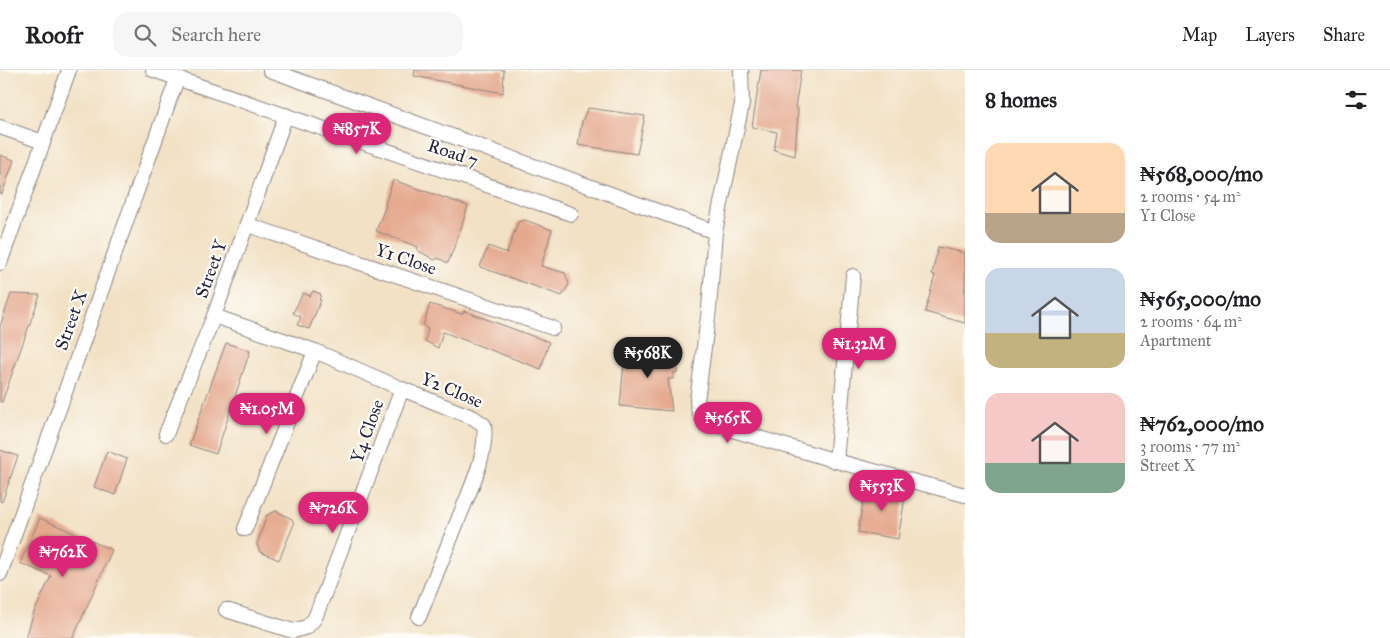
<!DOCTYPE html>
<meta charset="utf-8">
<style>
:root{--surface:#fff;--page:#f6f6f6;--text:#202124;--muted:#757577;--line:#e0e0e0;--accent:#db2777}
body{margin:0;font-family:"IM FELL Great Primer",serif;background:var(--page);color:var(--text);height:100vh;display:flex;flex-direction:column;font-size:19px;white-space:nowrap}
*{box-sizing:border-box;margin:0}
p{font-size:16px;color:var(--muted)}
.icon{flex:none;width:28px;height:28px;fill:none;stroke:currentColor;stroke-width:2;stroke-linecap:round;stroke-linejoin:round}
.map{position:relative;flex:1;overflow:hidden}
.sheet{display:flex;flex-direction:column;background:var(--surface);width:425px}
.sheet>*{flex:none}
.price{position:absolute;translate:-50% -42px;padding:0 11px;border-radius:18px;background:var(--accent);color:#fff;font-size:16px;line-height:32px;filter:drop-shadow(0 1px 2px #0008)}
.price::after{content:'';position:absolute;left:50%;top:30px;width:15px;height:11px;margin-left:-8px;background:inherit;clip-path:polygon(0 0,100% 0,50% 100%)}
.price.on{background:#222;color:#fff}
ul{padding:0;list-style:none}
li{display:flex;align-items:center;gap:15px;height:125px;padding:0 20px}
li span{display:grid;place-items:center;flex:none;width:140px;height:100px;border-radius:15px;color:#555}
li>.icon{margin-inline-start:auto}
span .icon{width:60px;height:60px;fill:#fffc;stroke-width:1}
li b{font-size:21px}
h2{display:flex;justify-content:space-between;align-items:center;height:60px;padding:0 20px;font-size:21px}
header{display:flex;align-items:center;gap:30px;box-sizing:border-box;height:70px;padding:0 25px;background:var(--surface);border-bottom:1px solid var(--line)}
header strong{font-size:24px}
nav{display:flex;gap:28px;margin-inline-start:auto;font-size:18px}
.search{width:350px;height:45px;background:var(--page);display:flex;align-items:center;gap:12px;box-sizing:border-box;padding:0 18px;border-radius:15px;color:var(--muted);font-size:19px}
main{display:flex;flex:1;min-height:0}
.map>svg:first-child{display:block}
</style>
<header>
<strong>Roofr</strong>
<div class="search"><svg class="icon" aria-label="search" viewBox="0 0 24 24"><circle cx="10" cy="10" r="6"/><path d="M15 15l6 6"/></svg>Search here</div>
<nav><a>Map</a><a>Layers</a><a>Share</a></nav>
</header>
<main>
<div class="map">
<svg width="965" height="568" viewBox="0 0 965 568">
<rect width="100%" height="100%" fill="#fdfcf7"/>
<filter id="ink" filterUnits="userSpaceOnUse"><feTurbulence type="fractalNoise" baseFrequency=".02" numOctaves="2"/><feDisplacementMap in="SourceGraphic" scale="10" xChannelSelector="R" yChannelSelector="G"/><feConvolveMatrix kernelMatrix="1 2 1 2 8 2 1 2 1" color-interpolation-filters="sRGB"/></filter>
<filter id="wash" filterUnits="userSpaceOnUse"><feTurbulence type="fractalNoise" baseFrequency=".0096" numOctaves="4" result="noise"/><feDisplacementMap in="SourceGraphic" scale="20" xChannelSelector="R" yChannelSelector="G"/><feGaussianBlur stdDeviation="1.12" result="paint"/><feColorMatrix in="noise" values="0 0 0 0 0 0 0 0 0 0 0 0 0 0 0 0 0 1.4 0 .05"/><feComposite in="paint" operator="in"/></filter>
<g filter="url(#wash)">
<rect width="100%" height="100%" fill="#f2e1c4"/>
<g id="blocks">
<!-- building -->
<g fill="#e5a98e">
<polygon points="415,0 504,0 503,23 414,6"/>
<polygon points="761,0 801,0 795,38 798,39 795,86 774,80 777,62 752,57"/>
<polygon points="588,38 645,46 637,84 578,75 582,51"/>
<polygon points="0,85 14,90 2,124 0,124"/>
<polygon points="393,110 468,136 459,164 448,193 438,188 435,190 417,180 418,177 376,161 386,135 385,134"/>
<polygon points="525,150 552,160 541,196 565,203 569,214 562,226 480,197 488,176 507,183 518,152"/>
<polygon points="938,177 965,183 965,253 925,242 935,205 932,204"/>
<polygon points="313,221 321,224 319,230 321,230 309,259 297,255 301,247 293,243 303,223 310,226"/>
<polygon points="11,224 40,225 2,332 0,332 0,256"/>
<polygon points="430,234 462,244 464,241 549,272 541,299 443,262 438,278 425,271 428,259 423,256"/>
<polygon points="226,273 250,281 216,384 189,375"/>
<polygon points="636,277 672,284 672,287 677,288 677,303 674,302 673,309 668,309 672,341 620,336 625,281 635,282"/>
<polygon points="0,380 18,386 2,432 0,431"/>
<polygon points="107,381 127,389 115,425 94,417"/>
<polygon points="866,415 906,422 898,469 858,462"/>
<polygon points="276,441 292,449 294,454 279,490 260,482 257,474 267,445"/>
<polygon points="40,448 112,480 73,568 26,568 33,545 51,506 20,493"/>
</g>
</g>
</g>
<g filter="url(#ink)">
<use href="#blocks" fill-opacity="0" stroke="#8a8280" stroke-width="1"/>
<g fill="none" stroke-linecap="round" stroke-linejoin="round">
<defs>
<g id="street">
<polyline points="153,0 571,144"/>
<polyline points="270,0 715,162 742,34 741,0"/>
<polyline points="0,57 43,72"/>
<polyline points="248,155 553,258"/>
<path d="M715,162l-6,77 -12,92c1,15 5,19 19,24l120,36 129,34"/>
<polyline points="0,193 69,0"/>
<path d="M214,246l101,35 87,38 72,29 10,7c4,30 -15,67 -26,95 -13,33 -26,65 -39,97"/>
<polyline points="166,364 214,246 286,45"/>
<polyline points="836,391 853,206"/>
<polyline points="245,459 315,281"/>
<polyline points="0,504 177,9"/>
<polyline points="226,540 293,561 307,557 315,548 402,319"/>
</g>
</defs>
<!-- street casing -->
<use href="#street" stroke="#8a8280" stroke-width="16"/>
<!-- street -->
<use href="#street" stroke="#fff" stroke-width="14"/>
</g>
</g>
<g text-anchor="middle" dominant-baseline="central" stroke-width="4.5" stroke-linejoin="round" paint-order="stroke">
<!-- street labels -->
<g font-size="18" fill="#22223b" stroke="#fdfcf7">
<text transform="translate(453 83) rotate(19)">Road 7</text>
<text transform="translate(406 189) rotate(19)">Y1 Close</text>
<text transform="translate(211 199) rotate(-70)">Street Y</text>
<text transform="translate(71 250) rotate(-70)">Street X</text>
<text transform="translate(452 320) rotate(23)">Y2 Close</text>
<text transform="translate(367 361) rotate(-70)">Y4 Close</text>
</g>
</g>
</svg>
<b class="price" style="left:357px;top:85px">₦857K</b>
<b class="price" style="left:859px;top:300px">₦1.32M</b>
<b class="price on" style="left:648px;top:309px">₦568K</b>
<b class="price" style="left:267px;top:365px">₦1.05M</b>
<b class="price" style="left:728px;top:374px">₦565K</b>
<b class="price" style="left:882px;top:442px">₦553K</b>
<b class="price" style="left:333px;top:464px">₦726K</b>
<b class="price" style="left:63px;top:508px">₦762K</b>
</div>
<section class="sheet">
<h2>8 homes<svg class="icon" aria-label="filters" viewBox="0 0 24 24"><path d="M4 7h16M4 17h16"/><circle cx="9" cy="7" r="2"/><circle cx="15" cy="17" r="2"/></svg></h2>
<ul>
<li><span style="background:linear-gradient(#ffd9b3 70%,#b9a48a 0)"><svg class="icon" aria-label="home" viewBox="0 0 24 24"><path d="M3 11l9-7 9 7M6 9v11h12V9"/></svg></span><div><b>₦568,000/mo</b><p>2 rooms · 54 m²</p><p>Y1 Close</p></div></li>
<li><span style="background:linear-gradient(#c9d6e8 65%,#c2b280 0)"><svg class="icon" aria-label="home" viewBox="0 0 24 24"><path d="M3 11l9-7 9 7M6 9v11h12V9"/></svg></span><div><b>₦565,000/mo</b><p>2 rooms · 64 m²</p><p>Apartment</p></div></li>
<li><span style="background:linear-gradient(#f6c9c9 70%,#7fa58c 0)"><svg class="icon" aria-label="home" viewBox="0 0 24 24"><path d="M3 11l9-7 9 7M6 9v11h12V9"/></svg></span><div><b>₦762,000/mo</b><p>3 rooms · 77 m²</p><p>Street X</p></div></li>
</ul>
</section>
</main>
